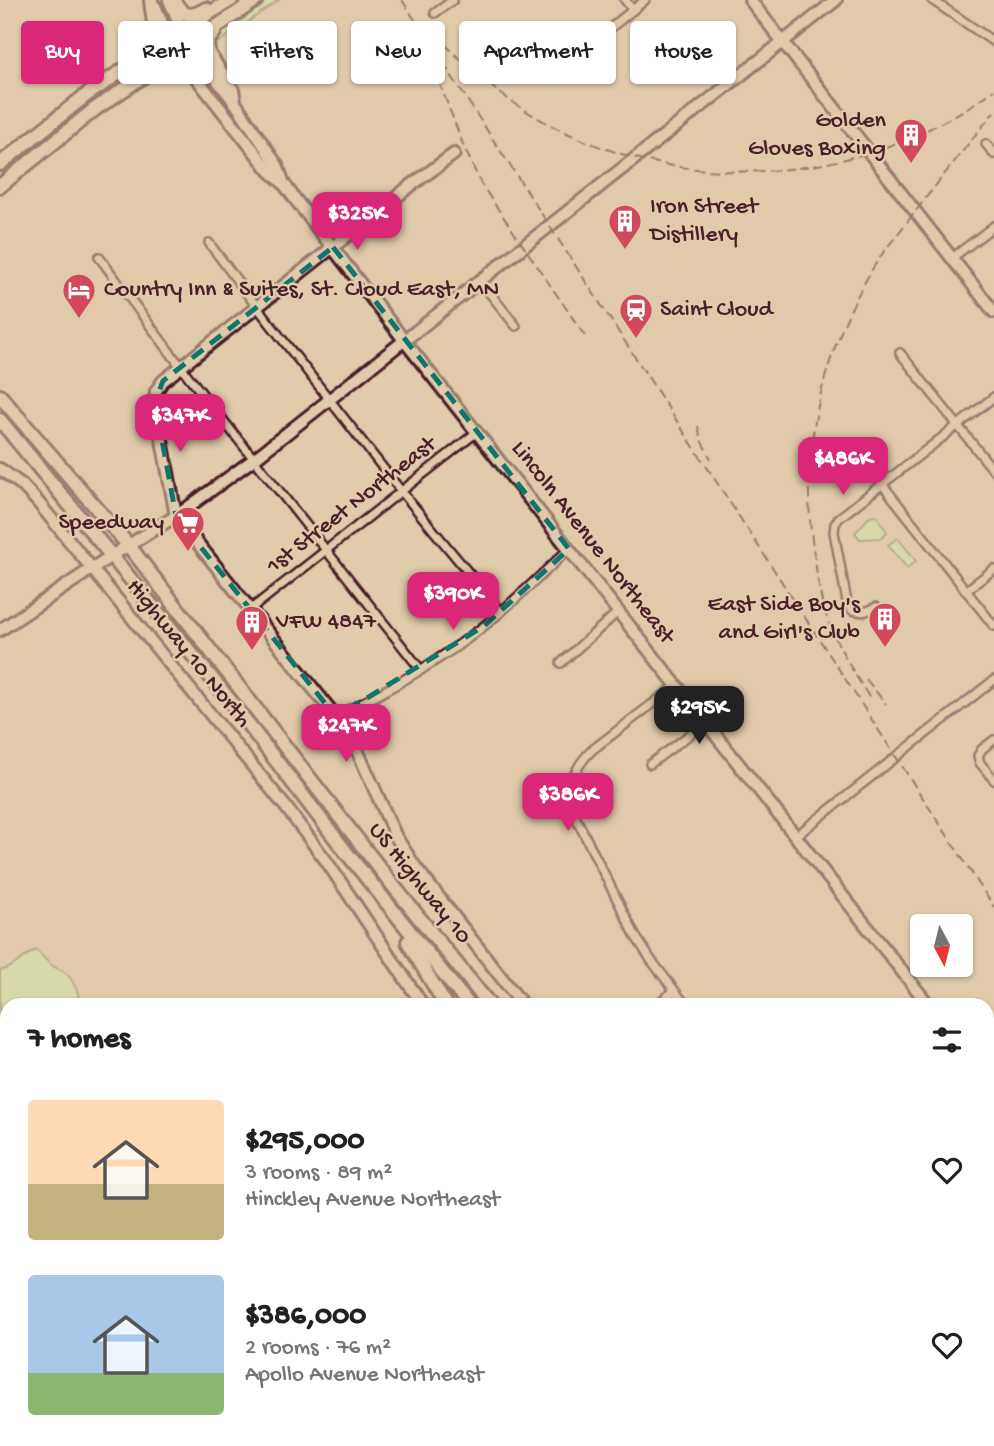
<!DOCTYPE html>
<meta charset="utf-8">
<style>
:root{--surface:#fff;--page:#f6f6f6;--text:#202124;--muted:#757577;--accent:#db2777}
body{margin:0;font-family:"Gochi Hand",sans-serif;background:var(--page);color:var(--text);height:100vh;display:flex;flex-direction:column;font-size:26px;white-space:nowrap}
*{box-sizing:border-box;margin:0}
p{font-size:23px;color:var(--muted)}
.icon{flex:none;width:38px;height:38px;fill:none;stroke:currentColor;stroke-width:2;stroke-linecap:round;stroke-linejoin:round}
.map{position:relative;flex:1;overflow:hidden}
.sheet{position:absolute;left:0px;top:998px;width:994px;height:450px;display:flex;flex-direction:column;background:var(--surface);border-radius:21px 21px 0 0;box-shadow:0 2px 5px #0004}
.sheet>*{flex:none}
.banner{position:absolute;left:21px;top:21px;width:952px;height:63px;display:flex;gap:14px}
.needle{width:46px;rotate:173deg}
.buttons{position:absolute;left:910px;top:914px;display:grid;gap:14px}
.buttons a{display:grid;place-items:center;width:63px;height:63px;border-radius:7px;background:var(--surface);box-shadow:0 2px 5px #0004;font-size:35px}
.price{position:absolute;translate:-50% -60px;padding:0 16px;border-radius:14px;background:var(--accent);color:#fff;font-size:23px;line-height:46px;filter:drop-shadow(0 2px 4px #0008)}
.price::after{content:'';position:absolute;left:50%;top:42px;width:21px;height:16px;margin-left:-10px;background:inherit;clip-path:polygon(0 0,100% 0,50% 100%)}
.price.selected{background:#222;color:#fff}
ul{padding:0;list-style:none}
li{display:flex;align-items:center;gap:21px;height:175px;padding:0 28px}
li span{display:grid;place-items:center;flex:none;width:196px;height:140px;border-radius:7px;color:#555}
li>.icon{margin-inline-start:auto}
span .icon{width:84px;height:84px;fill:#fffc;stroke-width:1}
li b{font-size:30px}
h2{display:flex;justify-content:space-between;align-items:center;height:84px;padding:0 28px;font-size:30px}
.pill{padding:0 24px;border-radius:7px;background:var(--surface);box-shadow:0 2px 5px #0004;font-size:24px;line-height:63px}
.pill.selected{background:var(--accent);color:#fff}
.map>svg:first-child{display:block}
</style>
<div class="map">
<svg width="994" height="1446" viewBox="0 0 994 1446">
<rect width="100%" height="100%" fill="#e0cbaa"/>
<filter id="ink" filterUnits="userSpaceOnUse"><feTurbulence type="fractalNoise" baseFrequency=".0143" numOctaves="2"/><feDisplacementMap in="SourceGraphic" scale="14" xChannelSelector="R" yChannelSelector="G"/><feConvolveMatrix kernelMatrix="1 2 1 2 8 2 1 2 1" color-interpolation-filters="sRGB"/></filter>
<g filter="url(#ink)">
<!-- green -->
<g fill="#c9eca5" stroke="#8a8668" stroke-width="2">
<polygon points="265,0 279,0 212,47 217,33"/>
<polygon points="876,515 887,532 881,538 860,539 855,533 870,516"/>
<polygon points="898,538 916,561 907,568 888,545"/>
<path d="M36,950l15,15 15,8 7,9 5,11 1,11h-72v13l-7,-1v-45c18,-5 21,-14 36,-21z"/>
<polygon points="0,1060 7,1063 7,1162 0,1163"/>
</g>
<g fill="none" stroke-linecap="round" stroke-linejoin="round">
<defs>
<g id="street">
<polyline points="625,0 633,10"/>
<polyline points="932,0 994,42"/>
<polyline points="435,13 453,0"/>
<polyline points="549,78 645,0"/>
<polyline points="986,144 994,154"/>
<polyline points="209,243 257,307 401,491 501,612"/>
<polyline points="99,257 181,367 421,670"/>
<polyline points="952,258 994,226"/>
<polyline points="480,281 516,326"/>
<polyline points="900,353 994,471"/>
<polyline points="882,484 994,626"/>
<polyline points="967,590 994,569"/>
<path d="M876,607c-9,5 -14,6 -24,3l-5,-8 -13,-70 1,-8 4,-6 155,-121"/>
<polyline points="251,609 477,432"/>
<polyline points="561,663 619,611"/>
<path d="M677,685l-85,65c-21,21 -26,39 -16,68l60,119 15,23 34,44"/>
<path d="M336,717c52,-27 103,-55 148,-91 30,-24 57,-51 85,-77"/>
<polyline points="994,740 982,749 978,756 980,763 994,780"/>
<polyline points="650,764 730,705"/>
<polyline points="796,836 994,680"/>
<polyline points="657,1004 674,991"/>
</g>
<g id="secondary">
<polyline points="169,0 182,30 195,52 236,104 277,165 284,184 295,199 410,348 928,1004"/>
<polyline points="750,0 994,312"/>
<polyline points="155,6 165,30 183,61 269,170 282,182"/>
<polyline points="454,154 409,187 163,381 156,391 155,402 176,516 336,717 353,741 396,837 416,868 522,1004"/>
<polyline points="0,469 22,485 37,501 285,806 327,862 422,1004"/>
<polyline points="0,630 111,556 176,516 254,459 836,0"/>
<polyline points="987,1079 994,1088"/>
<polyline points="987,1438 994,1439"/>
<polyline points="871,1440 884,1446"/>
<polyline points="902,1440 914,1446"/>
</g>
<g id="highway">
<path d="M173,0c10,16 16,19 33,9"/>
<polyline points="215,31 207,42 208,53 232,90 234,101"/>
<path d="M146,53c15,-16 6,-34 5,-53"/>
<polyline points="0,164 85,96 182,30 231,0"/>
<polyline points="0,186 95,109 256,0"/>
<polyline points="0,396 129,546 395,888 489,1004"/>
<polyline points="0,420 228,698 346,852 468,1004"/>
<polyline points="408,942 445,1004"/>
<polyline points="569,1440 572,1446"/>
<polyline points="658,1440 658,1446"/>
<polyline points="679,1440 679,1446"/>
<polyline points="751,1446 754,1440"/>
</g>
</defs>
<!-- street casing -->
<use href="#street" stroke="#4a1f2b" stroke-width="12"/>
<!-- secondary casing -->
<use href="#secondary" stroke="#4a1f2b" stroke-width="16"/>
<!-- highway casing -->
<use href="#highway" stroke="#4a1f2b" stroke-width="18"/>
<!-- street -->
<use href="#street" stroke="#e0cbaa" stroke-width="7"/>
<!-- secondary -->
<use href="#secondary" stroke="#e0cbaa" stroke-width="10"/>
<!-- highway -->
<use href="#highway" stroke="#e0cbaa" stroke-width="12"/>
<!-- rail -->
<g stroke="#4a1f2b" stroke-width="2" stroke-dasharray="10 5" stroke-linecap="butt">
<polyline points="402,0 994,907"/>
<path d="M424,21c28,33 62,64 99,88 144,91 334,81 471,-19"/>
<polyline points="428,53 464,147 481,184 587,339"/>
<polyline points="698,426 701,440 711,459"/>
<polyline points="866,679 886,704"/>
<path d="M869,697c-17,-27 -34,-55 -44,-85 -6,-19 -8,-38 -11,-58 -16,-100 7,-199 59,-286 13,-21 30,-40 45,-60 25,-32 50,-64 76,-96"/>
</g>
</g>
</g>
<!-- marked area -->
<path d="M0 0H994V1446H0ZM333,247l236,302 -85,77 -148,91 -160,-201 -21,-114 8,-21z" fill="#e0cbaa" fill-opacity=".55" fill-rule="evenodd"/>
<path fill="none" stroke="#0f766e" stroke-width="5" stroke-dasharray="14 9" stroke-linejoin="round" d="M333,247l236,302 -85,77 -148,91 -160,-201 -21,-114 8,-21z"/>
<!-- icons -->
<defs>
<symbol id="building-pin" viewBox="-11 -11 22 30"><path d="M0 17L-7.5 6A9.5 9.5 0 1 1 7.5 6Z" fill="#d1495b" stroke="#e0cbaa"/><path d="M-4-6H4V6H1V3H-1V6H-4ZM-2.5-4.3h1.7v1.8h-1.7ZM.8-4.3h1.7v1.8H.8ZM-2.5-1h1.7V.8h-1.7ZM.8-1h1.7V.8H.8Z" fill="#fff"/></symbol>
<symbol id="hotel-pin" viewBox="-11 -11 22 30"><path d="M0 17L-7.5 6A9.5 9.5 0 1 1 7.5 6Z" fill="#d1495b" stroke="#e0cbaa"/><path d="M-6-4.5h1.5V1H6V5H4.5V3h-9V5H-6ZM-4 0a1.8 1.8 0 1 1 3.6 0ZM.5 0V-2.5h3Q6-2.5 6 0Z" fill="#fff"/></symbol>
<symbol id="station-pin" viewBox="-11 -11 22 30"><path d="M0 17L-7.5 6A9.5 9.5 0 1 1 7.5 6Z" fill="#d1495b" stroke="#e0cbaa"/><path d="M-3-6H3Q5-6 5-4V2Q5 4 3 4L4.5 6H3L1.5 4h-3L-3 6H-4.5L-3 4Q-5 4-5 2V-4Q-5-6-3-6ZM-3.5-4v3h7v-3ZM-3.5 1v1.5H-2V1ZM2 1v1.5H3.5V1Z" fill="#fff"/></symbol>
<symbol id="supermarket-pin" viewBox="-11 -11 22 30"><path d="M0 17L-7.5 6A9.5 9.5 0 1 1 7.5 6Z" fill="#d1495b" stroke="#e0cbaa"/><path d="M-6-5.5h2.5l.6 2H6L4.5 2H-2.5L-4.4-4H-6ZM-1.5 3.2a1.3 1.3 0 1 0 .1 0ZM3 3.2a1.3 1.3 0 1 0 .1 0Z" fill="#fff"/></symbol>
</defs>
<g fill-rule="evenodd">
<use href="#building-pin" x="892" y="116" width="38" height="52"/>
<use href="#building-pin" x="606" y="202" width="38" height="52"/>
<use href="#hotel-pin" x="60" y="271" width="38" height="52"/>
<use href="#station-pin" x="617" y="291" width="38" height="52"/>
<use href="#supermarket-pin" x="169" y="504" width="38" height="52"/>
<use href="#building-pin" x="866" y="600" width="38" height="52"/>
<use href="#building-pin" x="233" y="603" width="38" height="52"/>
</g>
<g text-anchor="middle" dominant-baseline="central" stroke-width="5" stroke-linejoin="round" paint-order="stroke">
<!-- poi labels -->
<g font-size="24" fill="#4a1f2b" stroke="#e0cbaa" text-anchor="start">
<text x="886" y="121" text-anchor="end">Golden<tspan x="886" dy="28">Gloves Boxing</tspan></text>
<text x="650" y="207">Iron Street<tspan x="650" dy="28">Distillery</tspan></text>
<text x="104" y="290">Country Inn &amp; Suites, St. Cloud East, MN</text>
<text x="660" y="310">Saint Cloud</text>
<text x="164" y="523" text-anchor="end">Speedway</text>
<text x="860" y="605" text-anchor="end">East Side Boy's<tspan x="860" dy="28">and Girl's Club</tspan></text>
<text x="276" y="622">VFW 4847</text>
</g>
<!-- street labels -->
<g font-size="24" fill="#4a1f2b" stroke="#e0cbaa">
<text transform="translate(352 506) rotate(-38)">1st Street Northeast</text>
<text transform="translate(592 543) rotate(52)">Lincoln Avenue Northeast</text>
<text transform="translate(188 654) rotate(51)">Highway 10 North</text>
<text transform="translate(419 884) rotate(51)">US Highway 10</text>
</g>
</g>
</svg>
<div class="buttons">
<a><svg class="needle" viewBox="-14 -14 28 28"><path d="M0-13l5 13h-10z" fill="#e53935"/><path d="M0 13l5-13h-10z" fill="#757577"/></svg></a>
</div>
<b class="price" style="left:357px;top:252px">$325K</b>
<b class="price" style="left:180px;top:454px">$347K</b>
<b class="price" style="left:843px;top:497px">$486K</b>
<b class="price" style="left:453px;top:632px">$390K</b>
<b class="price selected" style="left:699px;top:746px">$295K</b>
<b class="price" style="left:346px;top:764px">$247K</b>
<b class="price" style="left:568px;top:833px">$386K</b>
<div class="banner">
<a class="pill selected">Buy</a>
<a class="pill">Rent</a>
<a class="pill">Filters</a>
<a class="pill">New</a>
<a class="pill">Apartment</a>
<a class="pill">House</a>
</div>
<section class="sheet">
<h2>7 homes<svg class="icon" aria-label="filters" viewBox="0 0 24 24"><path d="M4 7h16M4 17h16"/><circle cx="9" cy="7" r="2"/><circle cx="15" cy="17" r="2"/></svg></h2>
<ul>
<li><span style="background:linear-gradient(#ffd9b3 60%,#c2b280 0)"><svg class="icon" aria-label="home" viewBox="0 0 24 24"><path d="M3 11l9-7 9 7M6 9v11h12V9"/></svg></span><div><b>$295,000</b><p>3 rooms · 89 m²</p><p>Hinckley Avenue Northeast</p></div><svg class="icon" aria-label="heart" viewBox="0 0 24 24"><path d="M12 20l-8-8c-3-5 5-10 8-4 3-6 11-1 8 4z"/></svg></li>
<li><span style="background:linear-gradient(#a9c7e8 70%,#8fb573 0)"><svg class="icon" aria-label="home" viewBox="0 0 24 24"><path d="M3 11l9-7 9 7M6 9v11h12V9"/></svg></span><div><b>$386,000</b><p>2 rooms · 76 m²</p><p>Apollo Avenue Northeast</p></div><svg class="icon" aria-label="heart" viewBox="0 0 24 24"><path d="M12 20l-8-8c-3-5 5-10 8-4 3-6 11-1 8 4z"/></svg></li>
</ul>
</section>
</div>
